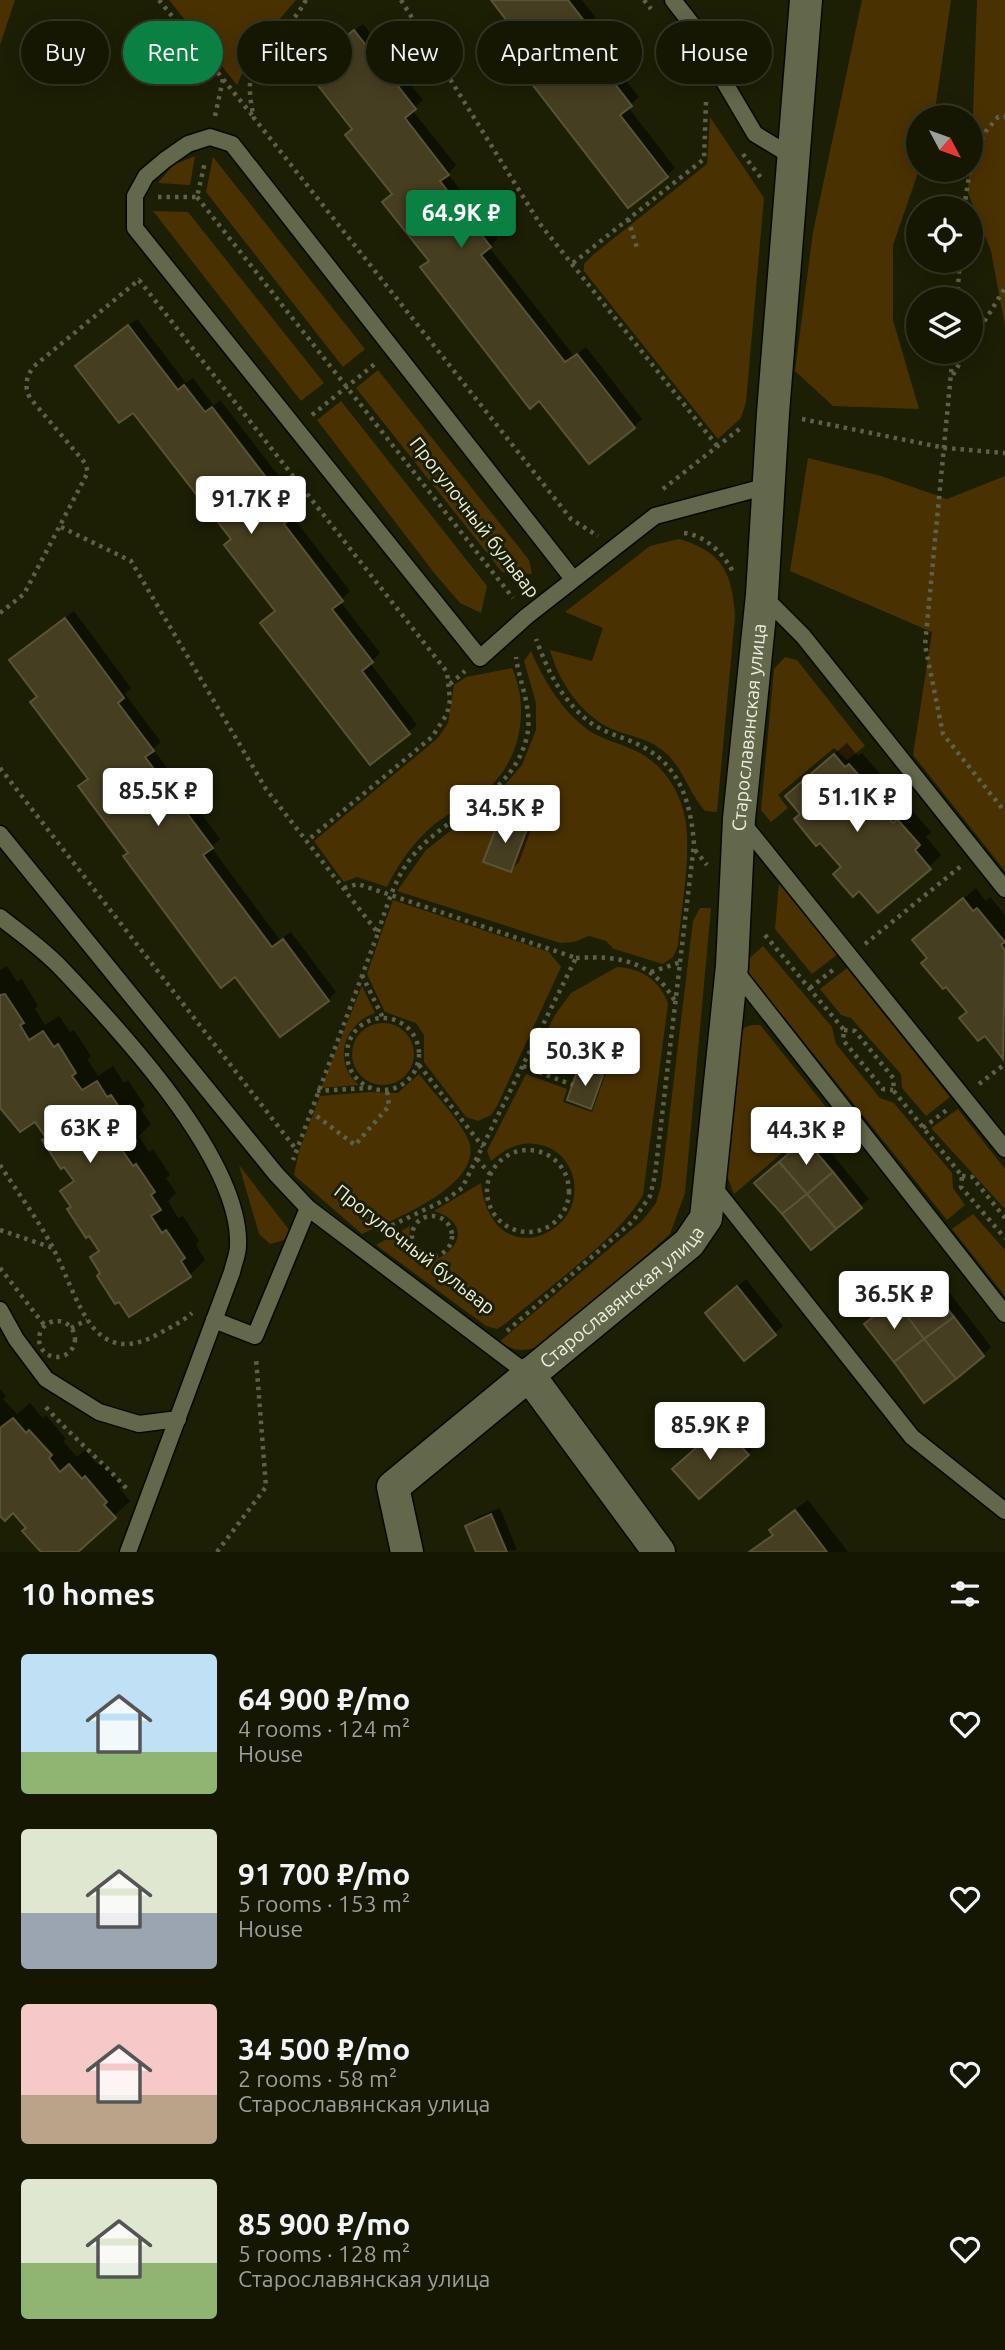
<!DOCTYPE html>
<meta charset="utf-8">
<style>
:root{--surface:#151703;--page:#222412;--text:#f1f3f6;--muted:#9d9f9a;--line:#343625;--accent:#0b8043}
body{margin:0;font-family:Ubuntu,sans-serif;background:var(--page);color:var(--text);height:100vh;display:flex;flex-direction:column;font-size:26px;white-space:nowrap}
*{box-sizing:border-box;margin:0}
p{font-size:23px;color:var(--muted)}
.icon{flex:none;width:38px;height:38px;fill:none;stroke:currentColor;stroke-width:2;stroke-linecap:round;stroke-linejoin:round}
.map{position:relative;height:1552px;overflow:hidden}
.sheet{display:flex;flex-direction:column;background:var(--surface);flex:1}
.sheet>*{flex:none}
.hud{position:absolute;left:21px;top:21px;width:964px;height:63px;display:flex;gap:14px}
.needle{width:46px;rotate:131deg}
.fabs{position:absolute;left:906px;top:105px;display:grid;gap:14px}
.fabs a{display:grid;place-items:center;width:77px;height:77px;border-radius:50%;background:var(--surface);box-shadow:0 4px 18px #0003,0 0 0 2px var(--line);font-size:35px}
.price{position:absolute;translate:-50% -60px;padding:0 16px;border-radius:7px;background:#fff;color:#222;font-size:23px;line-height:46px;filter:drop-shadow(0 2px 4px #0008)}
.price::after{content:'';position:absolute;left:50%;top:42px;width:21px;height:16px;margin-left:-10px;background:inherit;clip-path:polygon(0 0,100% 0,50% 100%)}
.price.selected{background:var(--accent);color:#fff}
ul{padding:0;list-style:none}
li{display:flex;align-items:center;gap:21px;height:175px;padding:0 21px}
li span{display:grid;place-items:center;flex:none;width:196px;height:140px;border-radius:7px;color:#555}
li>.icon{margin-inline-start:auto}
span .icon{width:84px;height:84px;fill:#fffc;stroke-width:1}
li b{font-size:30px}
h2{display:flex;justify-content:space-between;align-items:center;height:84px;padding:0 21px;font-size:30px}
.tag{padding:0 24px;border-radius:32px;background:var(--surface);box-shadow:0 4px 18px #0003,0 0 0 2px var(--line);font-size:24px;line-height:63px}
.tag.selected{background:var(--accent);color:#fff}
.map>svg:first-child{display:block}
</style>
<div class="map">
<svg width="1005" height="1552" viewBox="0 0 1005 1552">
<rect width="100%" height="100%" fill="#1c1f04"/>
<!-- green -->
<g fill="#4a3102">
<polygon points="0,0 15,0 0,45"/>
<polygon points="169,0 296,0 253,50 237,85"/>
<polygon points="862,0 951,0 934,117 919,117 919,170 893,245 893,320 919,409 833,406 795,371 813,232"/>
<polygon points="977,0 1005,0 1005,326 991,251 968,193 969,170 971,170"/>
<polygon points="710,117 764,198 746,402 741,418 718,439 584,271 584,264 594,254 707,164"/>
<polygon points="195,156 190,185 158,183 173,165"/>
<polygon points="213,157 365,349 343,367 206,192"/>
<polygon points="153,211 188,212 324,383 301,401"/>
<polygon points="378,370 529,560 532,574 502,572 356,388"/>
<polygon points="341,401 487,586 481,613 460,603 435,574 317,420"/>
<polygon points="808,458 881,476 947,499 1005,476 1005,871 913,755 932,632 790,571"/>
<path d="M679,539c44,13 53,34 56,77l-18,196 -12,-1c-17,-19 -22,-45 -43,-61 -16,-13 -32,-13 -50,-21 -31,-14 -53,-47 -62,-79l42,11 11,-33 -38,-16 85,-66z"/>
<path d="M531,651c13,30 32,62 60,81 13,8 31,12 45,19 26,12 44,39 49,67 7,37 -4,90 -7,128l-5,11 -10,7 -49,-15 -8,-8 -17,-5 -15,6 -14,1 -163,-52 29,-41 68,-53 28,-32 14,-35v-27l-12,-42z"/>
<polygon points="785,657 797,660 865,746 847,760 834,748 778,795 788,808 771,822 761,810 774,669"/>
<path d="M512,668c19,42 8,98 -31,126 -17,13 -38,21 -53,36 -18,17 -31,36 -41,57l-30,-10 -13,5 -30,-41 124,-103 10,-15 6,-38 12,-8z"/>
<polygon points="779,882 838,954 812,974 775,929"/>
<polygon points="393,900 549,952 561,967 497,1106 491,1115 478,1121 466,1117 424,1062 424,1035 416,1023 385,1012 367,974"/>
<path d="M700,908h11l-26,285 -15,41 -121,108c-21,9 -30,12 -50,0l144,-122 13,-17 5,-17 32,-265z"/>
<polygon points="763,946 832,1027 836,1044 880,1098 894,1103 952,1173 953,1188 965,1205 947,1220 742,965"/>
<path d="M617,967c24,1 44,14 51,37l-25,191c-23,42 -99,96 -138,129l-8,5 -11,-3 -110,-81 34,-19c-8,75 92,7 24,-15l47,-28c11,96 114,49 90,-12 -5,-12 -14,-21 -26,-25 -22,-7 -38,1 -54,15l-4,-10 39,-77 41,15 -4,13 29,10 14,-39 -28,-10 -5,12 -41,-16 23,-44 16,-22z"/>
<polygon points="847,968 950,1097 926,1116 902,1088 901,1074 851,1018 841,1015 820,989"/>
<path d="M362,986l13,27c-32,11 -43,50 -16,72l-38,3z"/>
<circle cx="383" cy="1054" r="31"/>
<polygon points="753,1025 760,1025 765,1031 830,1112 734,1194 727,1176 740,1034 745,1027"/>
<path d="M419,1074c15,20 35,39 47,61 27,47 -74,85 -104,99l-68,-59 5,-24 21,-55 49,-4 29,1z"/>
<polygon points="958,1109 1005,1169 1005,1209 931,1128"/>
<polygon points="239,1165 290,1231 284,1240 270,1244 259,1234"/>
<polygon points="973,1214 1005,1250 1005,1296 952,1229"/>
</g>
<!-- shadow -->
<g fill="#0007">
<polygon points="493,0 582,0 609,35 598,45 639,97 628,107 675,168 667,176 534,54"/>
<polygon points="363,24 423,100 412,110 456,165 448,174 498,238 489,247 574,356 586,347 642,419 634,427 540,399 422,267 430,260 315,61"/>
<polygon points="137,319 186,383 193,378 214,406 220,400 302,506 292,516 350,591 340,601 380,653 370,663 417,725 370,762 233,539 134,410 85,358"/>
<polygon points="74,611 131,688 125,694 161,742 153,749 220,839 211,847 280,940 291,932 336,992 328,1000 236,975 130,852 89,778 39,696 11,660"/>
<polygon points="847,743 858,756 862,753 889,784 885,787 906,812 910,808 931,832 926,837 941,855 929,867 843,867 802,814 799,784"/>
<polygon points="509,811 534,821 519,862 511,870 501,819"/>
<polygon points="976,888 986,901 990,897 1005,915 1003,1056 915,940"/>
<polygon points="7,966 17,982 22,979 38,1006 35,1009 45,1025 59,1016 70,1032 74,1030 91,1056 87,1059 98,1076 113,1066 124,1083 128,1080 145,1106 141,1110 151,1124 139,1136 149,1152 153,1149 170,1175 166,1178 176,1193 168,1201 178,1218 183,1216 199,1241 196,1245 205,1260 190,1275 102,1273 92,1257 100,1249 62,1191 74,1179 36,1120 0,1105 0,970"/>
<polygon points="584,1064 605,1071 590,1107 581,1067"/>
<polygon points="814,1132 869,1199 812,1247 765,1175"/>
<polygon points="933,1271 991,1347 983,1355 874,1316"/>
<polygon points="746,1279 783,1326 744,1359 715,1305"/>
<polygon points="0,1389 6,1396 3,1399 17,1414 30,1403 43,1418 46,1415 66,1439 63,1441 77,1457 85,1450 98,1465 102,1462 122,1485 119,1488 130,1501 75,1552 43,1552 13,1511 0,1513"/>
<polygon points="731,1418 755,1446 748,1454 682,1461"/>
<polygon points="808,1500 848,1552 751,1552 773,1533 771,1530 783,1518"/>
<polygon points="500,1508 517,1550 478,1552 467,1526 475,1518"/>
</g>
<!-- building -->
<g fill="#453e21" stroke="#5a5336" stroke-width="2">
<polygon points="491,0 568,0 602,44 591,53 632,106 620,115 668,177 628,208 518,66 533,55"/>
<polygon points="354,30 416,109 405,118 449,175 440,181 491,247 481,255 565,362 577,354 635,428 589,464 539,401 530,409 420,267 429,261 382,202 392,194 345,135 352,129 305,69"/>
<polygon points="128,325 178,390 184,385 205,412 212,407 295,515 284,524 343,601 332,609 373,662 362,671 410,734 370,765 260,623 275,611 224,545 231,539 133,413 119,423 75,366"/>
<polygon points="65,618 124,698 118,703 154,751 145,757 213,848 203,855 272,947 283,939 329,1001 280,1037 235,977 221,988 123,856 128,853 78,786 88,779 30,702 37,697 9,660"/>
<polygon points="834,754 845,767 849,764 878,797 874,800 893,823 897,819 920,845 915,850 931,869 878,913 859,891 853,897 833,874 841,867 820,843 816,846 794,819 800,814 785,796"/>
<polygon points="500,818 527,829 511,872 483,862"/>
<polygon points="963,898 973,911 977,908 1005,942 1001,945 1005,950 1003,1059 985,1036 978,1041 959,1018 967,1012 946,987 943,989 921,963 927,958 912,940"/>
<polygon points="5,994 24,1023 20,1025 29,1040 43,1031 54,1047 58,1044 76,1073 72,1076 82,1090 97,1081 107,1097 111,1095 130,1123 126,1126 136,1141 122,1150 133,1166 136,1164 155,1192 151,1195 161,1210 151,1216 162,1233 166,1230 185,1258 181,1261 191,1277 129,1317 119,1302 115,1304 97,1276 100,1273 90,1257 99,1251 89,1236 86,1238 67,1209 71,1207 60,1191 74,1181 64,1167 61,1169 42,1140 46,1138 35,1122 20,1132 0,1108 0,995"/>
<polygon points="579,1066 603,1075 591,1109 567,1100"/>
<polygon points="805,1139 833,1172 807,1194 779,1162"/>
<polygon points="779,1162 807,1194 782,1214 754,1183"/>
<polygon points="833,1172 862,1208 836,1229 807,1194"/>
<polygon points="807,1194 836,1229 811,1250 782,1214"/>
<polygon points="924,1278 954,1317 924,1339 895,1300"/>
<polygon points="737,1286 776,1335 744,1361 705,1313"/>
<polygon points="895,1300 924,1339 894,1362 864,1324"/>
<polygon points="954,1317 984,1356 956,1379 924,1339"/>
<polygon points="924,1339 956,1379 924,1403 894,1362"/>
<polygon points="13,1418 26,1433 29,1430 52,1455 49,1458 60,1472 69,1464 82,1479 85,1476 107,1502 104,1505 116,1518 78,1552 41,1552 22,1531 26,1528 13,1513 5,1521 0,1516 0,1428"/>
<polygon points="722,1425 749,1455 699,1499 672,1469"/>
<polygon points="795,1510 827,1552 749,1552 773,1535 769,1530"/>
<polygon points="491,1514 507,1552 476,1552 465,1526"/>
</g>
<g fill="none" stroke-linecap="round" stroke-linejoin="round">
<defs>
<g id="lane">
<polyline points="673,0 712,50 719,73 755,134 793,157"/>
<polyline points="573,579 232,144 210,137 188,144 165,160 146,176 135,196 135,228 480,658 527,616 655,516 768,486"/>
<polyline points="762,595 803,636 1005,889"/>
<polyline points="741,821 1005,1149"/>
<polyline points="0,834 276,1174 308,1208 528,1374"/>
<path d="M0,917c20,16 43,32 61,51 57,60 181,192 177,278 0,8 -4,17 -6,26l-104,280"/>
<polyline points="734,969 1005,1314"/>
<polyline points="712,1185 912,1437 1005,1511"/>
<polyline points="0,1310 16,1339 46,1379 99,1412 139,1424 178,1419"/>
<polyline points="214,1320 255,1336 308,1208"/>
</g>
<g id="street">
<polyline points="528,1374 659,1552"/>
<path id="s1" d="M407,1552l-14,-65 296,-244 17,-25 26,-252 7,-147 23,-224 11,-182 33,-413"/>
</g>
</defs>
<!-- lane casing -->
<use href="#lane" stroke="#070900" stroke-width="19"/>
<!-- street casing -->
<use href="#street" stroke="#070900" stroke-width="35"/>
<!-- path -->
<g stroke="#5e614a" stroke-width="4.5" stroke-dasharray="3.5 5" stroke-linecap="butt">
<polyline points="159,0 252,115"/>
<path d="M306,0c-30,54 -69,46 -52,118l317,401 27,17"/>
<polyline points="401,0 540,224 718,447"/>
<polyline points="644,0 651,9"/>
<polyline points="215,116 223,79"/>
<polyline points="743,154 761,178"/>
<polyline points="971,163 986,131 998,117 1005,117"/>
<polyline points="158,197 197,197 205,162"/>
<polyline points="197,197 513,598"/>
<polyline points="964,208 970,170"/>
<polyline points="628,219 638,251"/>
<polyline points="573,263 704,159 706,102"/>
<polyline points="139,280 447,672 450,700 447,714 432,737 308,840"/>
<polyline points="957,299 960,261"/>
<polyline points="971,343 1005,288"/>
<polyline points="953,352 925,645 943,734 1005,812"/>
<polyline points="953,375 966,352"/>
<polyline points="312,415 376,363"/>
<polyline points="802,419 945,448 1005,453"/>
<polyline points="663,489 742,427"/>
<polyline points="61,527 131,561 266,789 378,933 293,1160"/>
<path d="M684,533c21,2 40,21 49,39"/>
<path d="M0,613l24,-19 64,-122 -3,-9 -55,-65c-6,-12 -4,-20 3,-31l107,-88"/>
<polyline points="450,684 465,671"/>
<polyline points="0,768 295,1148"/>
<polyline points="695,850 707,865"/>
<polyline points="344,888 358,884 576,958 462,1188 447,1199 378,1232"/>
<path d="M378,932c9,-26 16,-52 33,-74 35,-45 102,-60 116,-122 6,-27 -8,-54 -11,-79"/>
<polyline points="765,935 844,1030 843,1040 883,1089 893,1090"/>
<polyline points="865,944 961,866"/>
<path d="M576,958c46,-3 77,4 100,45"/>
<polyline points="651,972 681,962"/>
<polyline points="362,975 383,1018"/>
<polyline points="810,988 834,969"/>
<circle cx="383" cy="1054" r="36"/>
<polyline points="844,1030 855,1031 894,1079 893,1090 962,1176 961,1187 1005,1238"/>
<polyline points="419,1065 483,1147"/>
<polyline points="523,1066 573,1085"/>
<polyline points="979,1084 1005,1064"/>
<polyline points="317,1091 369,1088"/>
<polyline points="310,1111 355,1145 389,1106 387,1091"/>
<polyline points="923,1128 948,1109"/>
<circle cx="528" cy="1191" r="41"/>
<polyline points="477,1159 490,1174"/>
<path d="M0,1165c18,28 40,57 55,87 24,47 37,120 105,81 11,-6 23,-12 32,-20"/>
<polyline points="962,1176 972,1177 1005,1218"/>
<circle cx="432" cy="1236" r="20"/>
<polyline points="0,1230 53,1248"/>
<polyline points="0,1268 45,1326"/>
<circle cx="57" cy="1339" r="18"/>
<polyline points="71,1328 87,1320"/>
<path d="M507,1331l126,-110 17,-25 5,-21 39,-331c-3,-39 -13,-76 -49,-96 -19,-11 -41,-14 -58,-28 -27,-23 -39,-49 -51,-81"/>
<path d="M46,1407c26,30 56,54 82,83"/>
<polyline points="217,1552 266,1487 256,1358"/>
</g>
<!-- lane -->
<use href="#lane" stroke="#63684a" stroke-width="16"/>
<!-- street -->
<use href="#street" stroke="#63684a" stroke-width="32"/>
</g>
<g text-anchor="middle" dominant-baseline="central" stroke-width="6" stroke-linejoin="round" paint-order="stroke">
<!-- street labels -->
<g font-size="19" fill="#ecefde" stroke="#1c1f04">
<text transform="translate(475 517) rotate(52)">Прогулочный бульвар</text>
<text stroke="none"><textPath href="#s1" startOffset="973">Старославянская улица</textPath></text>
<text transform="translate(415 1249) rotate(38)">Прогулочный бульвар</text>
<text stroke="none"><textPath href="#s1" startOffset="364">Старославянская улица</textPath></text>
</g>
</g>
</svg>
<div class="fabs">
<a><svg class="needle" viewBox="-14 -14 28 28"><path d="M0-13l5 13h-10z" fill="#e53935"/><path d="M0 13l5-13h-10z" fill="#9d9f9a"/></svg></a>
<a><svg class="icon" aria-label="locate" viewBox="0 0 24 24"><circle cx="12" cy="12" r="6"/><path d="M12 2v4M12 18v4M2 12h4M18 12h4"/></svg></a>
<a><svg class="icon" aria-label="layers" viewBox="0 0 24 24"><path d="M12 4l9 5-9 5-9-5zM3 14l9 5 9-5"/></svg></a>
</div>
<b class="price selected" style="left:461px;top:250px">64.9K ₽</b>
<b class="price" style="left:251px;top:536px">91.7K ₽</b>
<b class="price" style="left:158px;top:828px">85.5K ₽</b>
<b class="price" style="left:857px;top:834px">51.1K ₽</b>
<b class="price" style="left:505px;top:845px">34.5K ₽</b>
<b class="price" style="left:585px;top:1088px">50.3K ₽</b>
<b class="price" style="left:90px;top:1165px">63K ₽</b>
<b class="price" style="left:806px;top:1167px">44.3K ₽</b>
<b class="price" style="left:894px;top:1331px">36.5K ₽</b>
<b class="price" style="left:710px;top:1462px">85.9K ₽</b>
<div class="hud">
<a class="tag">Buy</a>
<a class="tag selected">Rent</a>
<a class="tag">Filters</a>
<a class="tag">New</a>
<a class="tag">Apartment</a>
<a class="tag">House</a>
</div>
</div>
<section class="sheet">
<h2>10 homes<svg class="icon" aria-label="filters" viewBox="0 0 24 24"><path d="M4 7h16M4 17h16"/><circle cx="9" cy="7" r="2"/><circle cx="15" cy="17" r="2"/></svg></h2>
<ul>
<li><span style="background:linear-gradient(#bfe0f5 70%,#8fb573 0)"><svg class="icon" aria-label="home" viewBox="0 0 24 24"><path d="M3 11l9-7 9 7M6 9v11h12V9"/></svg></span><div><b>64 900 ₽/mo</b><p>4 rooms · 124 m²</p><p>House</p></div><svg class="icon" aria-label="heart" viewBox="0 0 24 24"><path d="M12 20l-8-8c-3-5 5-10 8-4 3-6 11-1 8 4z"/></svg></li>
<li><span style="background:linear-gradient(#dfe7d0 60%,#9aa5b1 0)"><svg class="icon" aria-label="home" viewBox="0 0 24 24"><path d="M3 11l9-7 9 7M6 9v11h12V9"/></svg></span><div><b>91 700 ₽/mo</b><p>5 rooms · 153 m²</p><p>House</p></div><svg class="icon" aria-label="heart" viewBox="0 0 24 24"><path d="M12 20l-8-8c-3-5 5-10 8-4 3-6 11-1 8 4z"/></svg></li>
<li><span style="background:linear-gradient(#f6c9c9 65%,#b9a48a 0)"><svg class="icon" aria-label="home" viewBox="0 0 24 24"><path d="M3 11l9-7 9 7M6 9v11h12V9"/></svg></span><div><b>34 500 ₽/mo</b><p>2 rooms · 58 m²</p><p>Старославянская улица</p></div><svg class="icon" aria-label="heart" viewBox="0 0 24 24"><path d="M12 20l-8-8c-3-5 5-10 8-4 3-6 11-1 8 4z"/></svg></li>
<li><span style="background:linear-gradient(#dfe7d0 60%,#8fb573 0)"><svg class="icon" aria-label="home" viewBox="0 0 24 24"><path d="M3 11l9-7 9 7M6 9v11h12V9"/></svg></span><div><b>85 900 ₽/mo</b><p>5 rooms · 128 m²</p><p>Старославянская улица</p></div><svg class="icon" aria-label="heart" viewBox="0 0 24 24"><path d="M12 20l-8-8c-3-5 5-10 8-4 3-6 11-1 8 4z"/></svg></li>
</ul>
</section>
